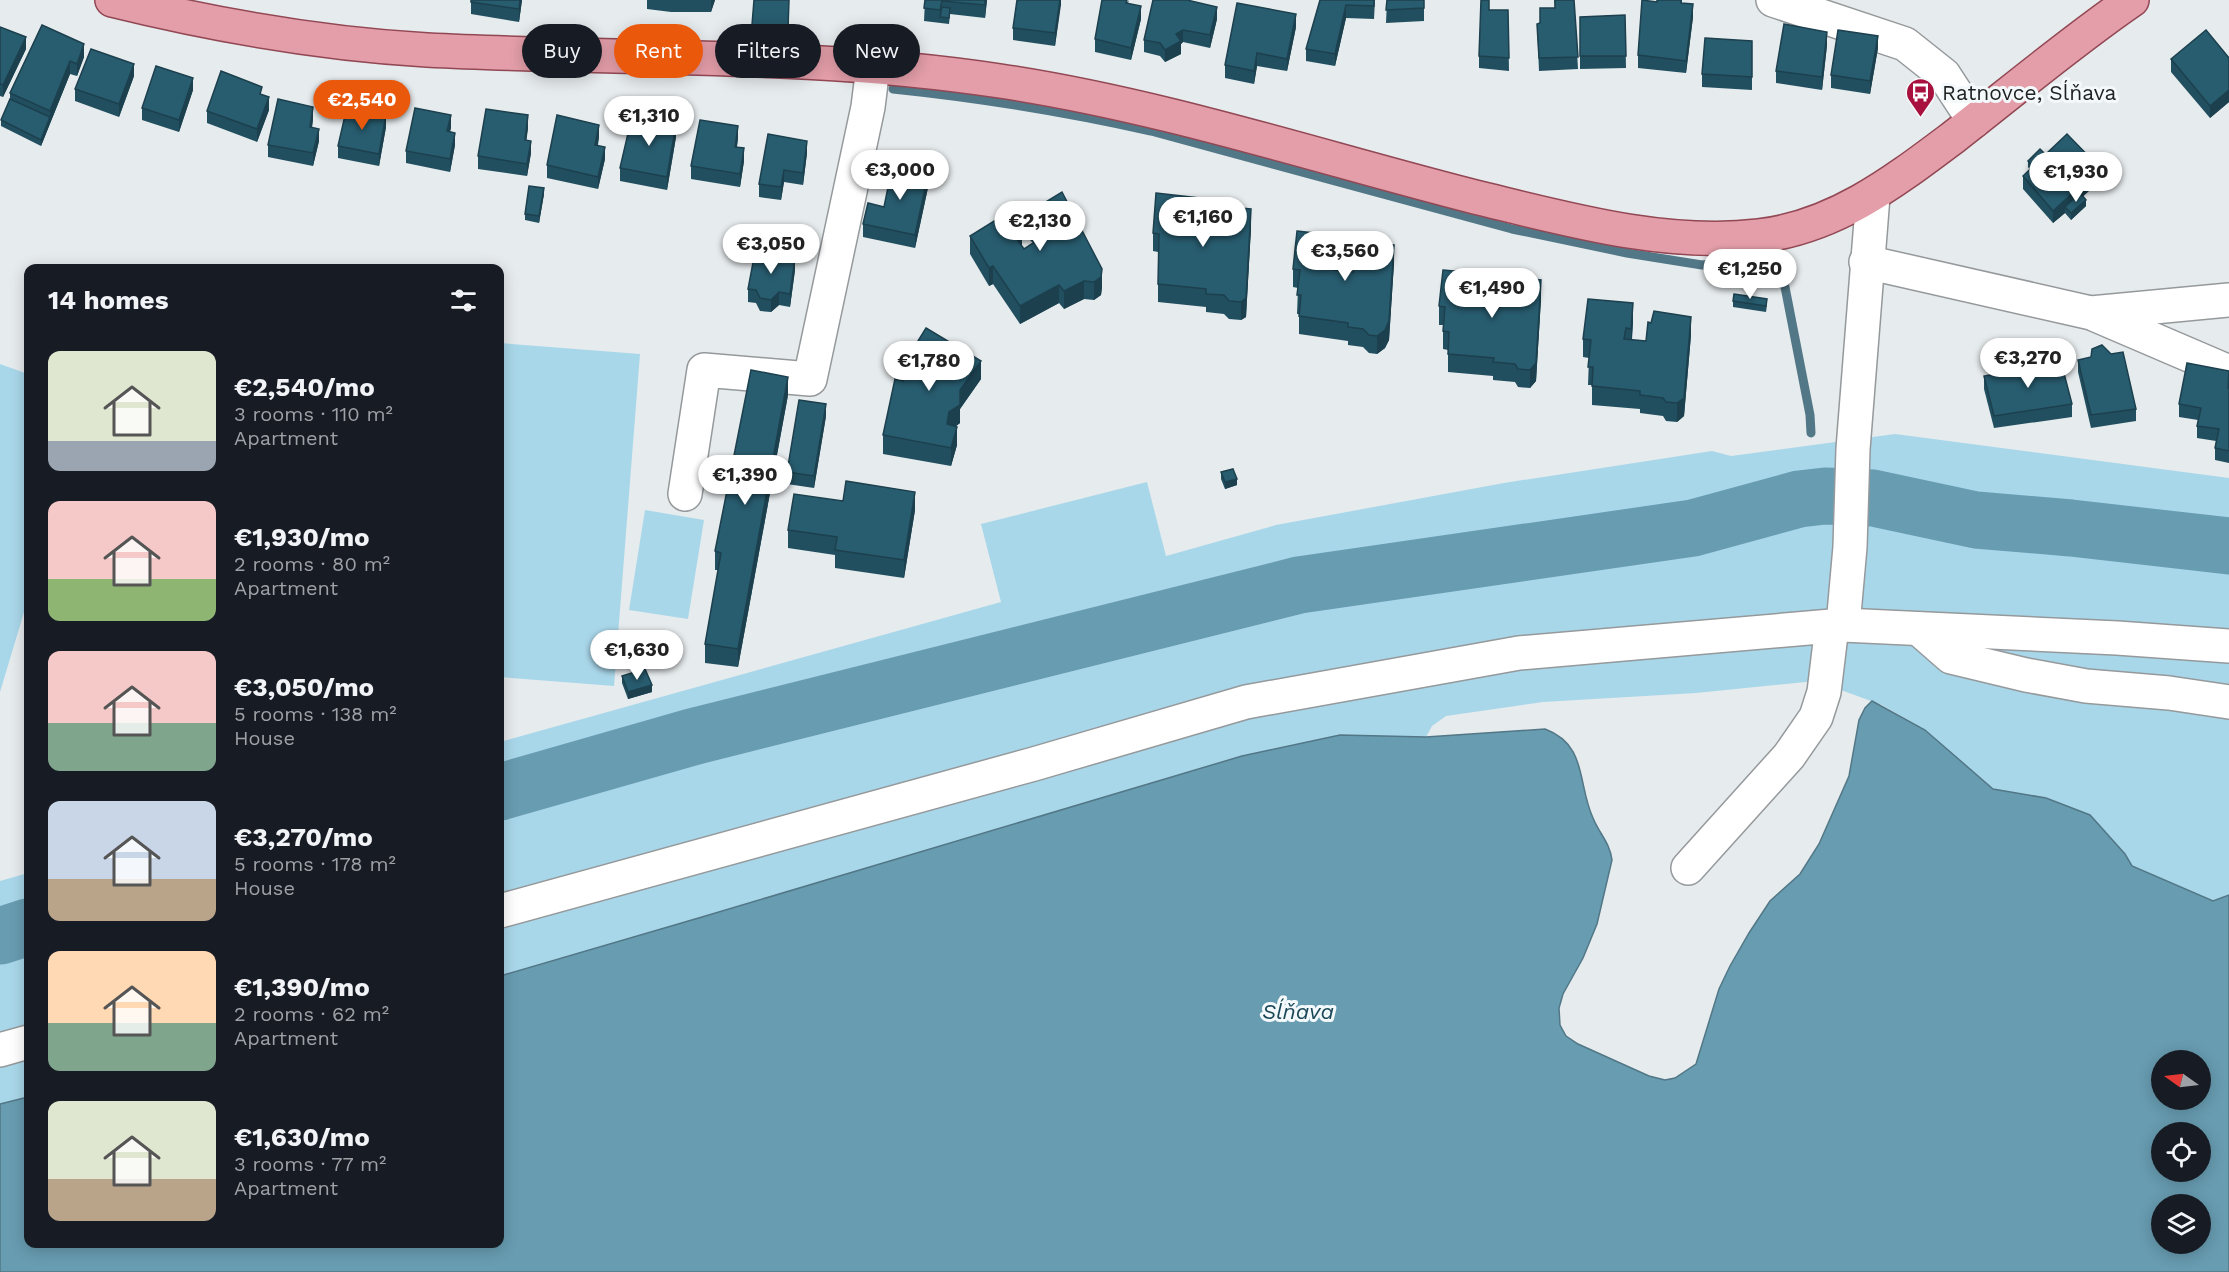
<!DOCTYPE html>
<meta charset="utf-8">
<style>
:root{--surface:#171b24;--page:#20242c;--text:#f1f3f6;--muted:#9ea1a6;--accent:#ea580c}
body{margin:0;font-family:"Work Sans",sans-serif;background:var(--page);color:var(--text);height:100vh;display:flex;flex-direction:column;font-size:22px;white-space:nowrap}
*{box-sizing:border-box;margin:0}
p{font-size:20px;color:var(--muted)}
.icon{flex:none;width:33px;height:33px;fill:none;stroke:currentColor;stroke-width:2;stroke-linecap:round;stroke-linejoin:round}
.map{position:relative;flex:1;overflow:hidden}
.drawer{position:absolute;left:24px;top:264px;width:480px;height:984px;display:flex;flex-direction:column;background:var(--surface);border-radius:12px;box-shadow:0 3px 15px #0003}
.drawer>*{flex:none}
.guide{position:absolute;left:522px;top:24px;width:570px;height:54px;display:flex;gap:12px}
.needle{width:39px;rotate:284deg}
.buttons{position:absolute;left:2151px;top:1050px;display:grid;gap:12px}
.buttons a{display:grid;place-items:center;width:60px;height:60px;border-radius:50%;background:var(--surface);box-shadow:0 3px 15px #0003;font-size:30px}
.price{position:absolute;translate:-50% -51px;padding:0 14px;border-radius:21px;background:#fff;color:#222;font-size:20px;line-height:39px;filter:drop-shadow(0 2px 3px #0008)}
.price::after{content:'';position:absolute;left:50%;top:36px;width:18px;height:14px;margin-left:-9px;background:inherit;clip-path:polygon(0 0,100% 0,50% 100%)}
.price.selected{background:var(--accent);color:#fff}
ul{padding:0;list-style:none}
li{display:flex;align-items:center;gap:18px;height:150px;padding:0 24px}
li span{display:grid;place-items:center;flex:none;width:168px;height:120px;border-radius:12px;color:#555}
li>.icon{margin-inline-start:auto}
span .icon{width:72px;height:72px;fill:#fffc;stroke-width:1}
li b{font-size:26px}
h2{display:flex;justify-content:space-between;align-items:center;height:72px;padding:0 24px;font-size:26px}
.chip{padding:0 21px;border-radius:27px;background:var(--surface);box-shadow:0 3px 15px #0003;font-size:21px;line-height:54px}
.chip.selected{background:var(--accent);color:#fff}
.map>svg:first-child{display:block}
</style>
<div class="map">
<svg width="2229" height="1272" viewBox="0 0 2229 1272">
<rect width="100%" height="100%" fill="#e6ebed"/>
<!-- green -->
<g fill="#a9d7ea">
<polygon points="500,343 640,354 614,686 500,677"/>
<polygon points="0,364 28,374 28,599 0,692"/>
<polygon points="1895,434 2229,478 2229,895 2213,901 2132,866 2125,854 2090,815 2046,798 1993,789 1925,730 1882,705 1816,681 1696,693 1543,702 1446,716 1432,726 1426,737 1340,735 500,976 500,742 1001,602 981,524 1147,482 1166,556 1276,525 1504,483 1712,451 1731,456"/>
<polygon points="645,510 704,520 688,619 629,610"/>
<polygon points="28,873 28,1097 0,1104 0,881"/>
</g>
<!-- water -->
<path fill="#689cb1" stroke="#527786" stroke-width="1.5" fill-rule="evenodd" d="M1872,701l53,29 68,59 53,9 44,17 35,39 7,12 81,35 16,-6v377h-2229v-168l28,-7v147h472v-268l202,-59 540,-161 98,-21 86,2 119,-8c43,16 32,55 48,89 6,15 17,25 19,42l-15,64 -14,34 -20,36 -4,14 1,17 6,11 12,8 71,32 16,4 10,-2 21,-14 23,-75 11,-23 19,-33 21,-32 30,-27 19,-30 30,-68 10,-56 6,-12zM2162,1060h38v40h-38zM2162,1132h38v40h-38zM2162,1204h38v40h-38z"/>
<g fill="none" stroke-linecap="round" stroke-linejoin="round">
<!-- stream -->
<g stroke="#527786" stroke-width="9">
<path d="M893,89c87,9 173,23 258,42l361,98 115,24 75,12c17,-2 51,-3 67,5 7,4 11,10 16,17l25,128 1,18"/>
<polyline points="1816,480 1817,497"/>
</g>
<!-- river -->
<g stroke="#689cb1" stroke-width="57">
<polyline points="500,792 692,737 1299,585 1693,528 1799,499 1825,496 1873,498 1976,520 2071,528 2229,546"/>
<polyline points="0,936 28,927"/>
</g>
<defs>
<g id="minor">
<polyline points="1773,0 1905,44 1944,75 1974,121"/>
<polyline points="1866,262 2091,313 2229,300"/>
<polyline points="2096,315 2229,372"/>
<polyline points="685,494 704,370 810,379 868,107 873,67"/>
<polyline points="1843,625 1850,547 1853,449 1873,196"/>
<polyline points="1919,629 1951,657 2026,675 2086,686 2169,693 2229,702"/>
<polyline points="1688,868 1789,756 1816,717 1824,692 1832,626"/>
<polyline points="500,911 1034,764 1246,702 1519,653 1843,625 2117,638 2229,646"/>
<polyline points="0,1050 28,1042"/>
</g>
<path id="major" d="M112,0c102,25 209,44 315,50 191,10 383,2 573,31 161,24 318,76 475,116 91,22 189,50 284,39 77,-9 136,-55 196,-100 59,-46 116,-94 177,-136"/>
</defs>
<!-- minor casing -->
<use href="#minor" stroke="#95999b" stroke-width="36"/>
<!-- major casing -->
<use href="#major" stroke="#924854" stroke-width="36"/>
<!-- minor -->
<use href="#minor" stroke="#fff" stroke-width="33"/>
<!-- major -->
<use href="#major" stroke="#e39ea9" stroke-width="33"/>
</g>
<!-- wall -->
<g fill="#224f5f">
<polygon points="471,0 522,0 519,22 471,14"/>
<polygon points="647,0 715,0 711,12 671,12 647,9"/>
<polygon points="925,0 987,0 985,18 950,14 949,24 924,21"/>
<polygon points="1061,0 1055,46 1013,40 1013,28"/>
<polygon points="1129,0 1128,3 1141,19 1131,60 1095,52 1095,39"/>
<polygon points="1320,0 1375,0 1374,19 1346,18 1335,66 1306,61 1306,49"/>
<polygon points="1387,0 1424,0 1424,21 1386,23"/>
<polygon points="1554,0 1574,0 1578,69 1539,71 1537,24 1540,23 1540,8 1555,8"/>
<polygon points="1682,0 1682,3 1693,17 1686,73 1638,68 1638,55 1657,2"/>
<polygon points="1489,10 1508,10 1509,71 1479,68 1479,56"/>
<polygon points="789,12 788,40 752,37 752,25"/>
<polygon points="1625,15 1626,68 1580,69 1580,17"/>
<polygon points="1217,19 1210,48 1183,42 1181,44 1181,54 1165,62 1160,56 1144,52 1144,40"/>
<polygon points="42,25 84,57 77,76 70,74 41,146 1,126 1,120 10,99 10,93"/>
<polygon points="0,27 26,49 3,97 0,96"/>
<polygon points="1296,27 1287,71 1257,66 1254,84 1225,78 1225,65"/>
<polygon points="1752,41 1752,90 1702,87 1702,74"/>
<polygon points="1827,45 1822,90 1776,83 1776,71"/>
<polygon points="1878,48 1870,94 1831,88 1831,75"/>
<polygon points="2229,58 2229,102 2210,118 2171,72 2171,59"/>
<polygon points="134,76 119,117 75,101 75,89"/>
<polygon points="193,90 179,132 142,120 142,108"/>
<polygon points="262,95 269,110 257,142 207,123 207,111"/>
<polygon points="313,119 312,128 319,141 313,166 268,157 268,145"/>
<polygon points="386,127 379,166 338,158 338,146"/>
<polygon points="451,128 450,131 455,145 450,172 406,163 406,151"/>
<polygon points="528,128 526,140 531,153 527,176 478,169 478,156"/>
<polygon points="599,137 598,145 605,159 598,189 547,178 547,165"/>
<polygon points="676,137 667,190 620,181 620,168"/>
<polygon points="738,138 737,147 744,161 740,187 691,179 691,166"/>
<polygon points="807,153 803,185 784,182 781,200 759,197 759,184"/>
<polygon points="2046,155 2100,181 2083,196 2086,206 2071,220 2065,213 2053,223 2023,189 2023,176 2030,170 2028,167 2028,161"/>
<polygon points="929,183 915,248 863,237 863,224 884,207"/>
<polygon points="544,194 539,223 525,220 525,214"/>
<polygon points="1031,211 1102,287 1101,295 1094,300 1084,299 1064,309 1059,303 1020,324 993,284 989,286 970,254 970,236 1022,246 1024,249 1033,243 1030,240"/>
<polygon points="1199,216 1197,232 1211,233 1251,228 1246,317 1241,320 1229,319 1224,314 1206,312 1206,307 1158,302 1158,252 1153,251 1153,233"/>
<polygon points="1341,254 1339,271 1353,272 1394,263 1389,340 1385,348 1377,354 1369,353 1363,347 1348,345 1348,341 1299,334 1299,314 1297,314 1298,288 1293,287 1293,269"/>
<polygon points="795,270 790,307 779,305 771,312 760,311 756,303 748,302 748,289"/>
<polygon points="1486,292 1485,307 1499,309 1541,299 1536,381 1530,388 1518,387 1515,382 1493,380 1493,376 1448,372 1448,350 1443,349 1443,325 1439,325 1439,306"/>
<polygon points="1733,301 1767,305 1766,312 1733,307"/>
<polygon points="1633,322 1632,340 1646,341 1691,335 1684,416 1677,422 1666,421 1663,416 1640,413 1640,409 1592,405 1592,385 1588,385 1589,358 1583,357 1583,339"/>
<polygon points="2078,360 2136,409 2136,421 2091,428 2078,372"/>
<polygon points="905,362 981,379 960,409 960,423 955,427 957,445 951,466 883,454 883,435 905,376"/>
<polygon points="2229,371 2229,463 2215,460 2215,448 2216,441 2197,438 2197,426 2198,420 2179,417 2179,404"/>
<polygon points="1984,376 2072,404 2072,417 1994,428 1984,389"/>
<polygon points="788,395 738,667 705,663 705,644 718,570 715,570 715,551"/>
<polygon points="826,416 814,488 787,484 787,472"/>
<polygon points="1221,472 1237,485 1225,489 1221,479"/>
<polygon points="915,510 904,578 835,568 835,555 788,548 788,530"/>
<polygon points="622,676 652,692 628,699 622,683"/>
</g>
<!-- shaded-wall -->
<g fill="#1c404e">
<polygon points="520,0 522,0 519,22 519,9"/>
<polygon points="711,0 715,0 711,12"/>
<polygon points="985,0 987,0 985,18"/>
<polygon points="1060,0 1061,0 1061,5 1055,46 1055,33"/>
<polygon points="1693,4 1693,17 1686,73 1686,61"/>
<polygon points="1346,5 1346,18 1335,66 1335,54"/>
<polygon points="1141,6 1141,19 1131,60 1131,48"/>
<polygon points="1217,7 1217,19 1210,48 1210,35"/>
<polygon points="1296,14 1296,27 1287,71 1287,59"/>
<polygon points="1183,30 1183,42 1181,44 1181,54 1165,62 1165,50 1176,34"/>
<polygon points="1827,32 1827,45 1822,90 1822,77"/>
<polygon points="1878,36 1878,48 1870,94 1870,81"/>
<polygon points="26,37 26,49 3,97 3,85"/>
<polygon points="84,44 84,57 77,76 77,64"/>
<polygon points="1257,53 1257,66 1254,84 1254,71"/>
<polygon points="70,61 70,74 41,146 41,140 50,117 50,111"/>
<polygon points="134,64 134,76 119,117 119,104"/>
<polygon points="193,78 193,90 179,132 179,120"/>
<polygon points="2229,90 2229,102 2210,118 2210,106"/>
<polygon points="269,97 269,110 257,142 257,129"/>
<polygon points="313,107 313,119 310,140 310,127"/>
<polygon points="386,115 386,127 379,166 379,154"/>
<polygon points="451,115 451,128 447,143 447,131"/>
<polygon points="528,115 528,128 525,152 525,140"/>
<polygon points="676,124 676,137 667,190 667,177"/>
<polygon points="599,125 599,137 595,157 595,145"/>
<polygon points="738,126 738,138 735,159 735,147"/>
<polygon points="319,129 319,141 313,166 313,153"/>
<polygon points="455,133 455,145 450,172 450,159"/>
<polygon points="531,141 531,153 527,176 527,164"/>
<polygon points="807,141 807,153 803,185 803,173"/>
<polygon points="605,147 605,159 598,189 598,177"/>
<polygon points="744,148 744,161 740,187 740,174"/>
<polygon points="2100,168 2100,181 2068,210 2065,207 2065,213 2053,223 2053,211"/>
<polygon points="784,170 784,182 781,200 781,187"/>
<polygon points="929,170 929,183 915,248 915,235"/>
<polygon points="544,188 544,194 539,223 539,216"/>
<polygon points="1199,198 1199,216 1196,238 1191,232 1193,223"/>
<polygon points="2086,200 2086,206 2071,220 2071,213"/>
<polygon points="1251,209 1251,228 1246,317 1241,320 1241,302"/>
<polygon points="1022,235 1022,253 1016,238"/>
<polygon points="1341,236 1341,254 1339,275 1339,257"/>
<polygon points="1394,245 1394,263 1389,340 1385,348 1377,354 1377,336"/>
<polygon points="795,258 795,270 790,307 790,294"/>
<polygon points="993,266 993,284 989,286 989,268"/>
<polygon points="1102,269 1102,287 1101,295 1094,300 1094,282"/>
<polygon points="1486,274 1486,292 1484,313 1484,295"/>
<polygon points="1541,280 1541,299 1536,381 1530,388 1530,370"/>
<polygon points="1084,281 1084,299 1064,309 1064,291"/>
<polygon points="1059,285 1059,303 1020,324 1020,306"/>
<polygon points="779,292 779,305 771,312 771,300"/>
<polygon points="1633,303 1633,322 1631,347 1631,329"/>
<polygon points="1691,317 1691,335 1684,416 1677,422 1677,403"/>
<polygon points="981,361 981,379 960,409 960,423 949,431 947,424 949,412 960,390"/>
<polygon points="788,377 788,395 738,667 738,649"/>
<polygon points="826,404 826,416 814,488 814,476"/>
<polygon points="957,427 957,445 951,466 951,448"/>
<polygon points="1237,479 1237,485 1225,489 1225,482"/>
<polygon points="915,492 915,510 904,578 904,560"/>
<polygon points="652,685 652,692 628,699 628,692"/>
</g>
<!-- building -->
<g fill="#285c6f" stroke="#1c404e" stroke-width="1.5">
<polygon points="471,0 520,0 519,9 471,2"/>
<polygon points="754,0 789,0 788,28 752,25"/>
<polygon points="925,0 985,0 985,5 942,1 940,10 924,8"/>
<polygon points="1017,0 1060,0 1055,33 1013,28"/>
<polygon points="1102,0 1127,0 1126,3 1141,6 1131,48 1095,39"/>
<polygon points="1153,0 1187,0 1217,7 1210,35 1183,30 1176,34 1181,41 1165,50 1160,43 1144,40"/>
<polygon points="1320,0 1374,0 1374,6 1346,5 1335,54 1306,49"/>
<polygon points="1387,0 1424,0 1424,8 1386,10"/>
<polygon points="1481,0 1489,0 1489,10 1508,10 1509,58 1479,56"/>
<polygon points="1555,0 1574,0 1578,57 1539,58 1537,24 1540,23 1540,8 1555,8"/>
<polygon points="1642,0 1657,2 1657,0 1681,0 1681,3 1693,4 1686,61 1638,55"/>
<polygon points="1237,3 1296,14 1287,59 1257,53 1254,71 1225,65"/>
<polygon points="942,7 950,8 949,18 940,17"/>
<polygon points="1625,15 1626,56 1580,56 1580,17"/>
<polygon points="1784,24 1827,32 1822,77 1776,71"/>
<polygon points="42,25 84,44 77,64 70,61 50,111 10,93"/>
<polygon points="0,27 26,37 3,85 0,84"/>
<polygon points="1838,30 1878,36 1870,81 1831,75"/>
<polygon points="2206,30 2229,58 2229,90 2210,106 2171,59"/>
<polygon points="1705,38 1752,41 1752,77 1702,74"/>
<polygon points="91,49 134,64 119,104 75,89"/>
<polygon points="156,66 193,78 179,120 142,108"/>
<polygon points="221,71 262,87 260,94 269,97 257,129 207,111"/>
<polygon points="10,99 50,117 41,140 1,120"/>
<polygon points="278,99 313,107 310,127 319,129 313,153 268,145"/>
<polygon points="347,107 386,115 379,154 338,146"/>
<polygon points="415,108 451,115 447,131 455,133 450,159 406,151"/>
<polygon points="486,109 528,115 525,140 531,141 527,164 478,156"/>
<polygon points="557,115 599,125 595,145 605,147 598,177 547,165"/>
<polygon points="632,116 676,124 667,177 620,168"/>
<polygon points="700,120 738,126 735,147 744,148 740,174 691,166"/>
<polygon points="768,134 807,141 803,173 784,170 781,187 759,184"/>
<polygon points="2067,134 2100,168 2053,211 2023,176"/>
<polygon points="2040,149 2046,155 2033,167 2028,161"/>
<polygon points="893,163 929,170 915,235 863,224 868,203 884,207"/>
<polygon points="529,186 544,188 539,216 525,214"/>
<polygon points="1062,192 1102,269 1101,277 1094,282 1084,281 1064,291 1059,285 1020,306 993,266 989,268 970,236 1007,213 1022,235 1016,238 1024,249 1041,238 1030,221 1036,218 1031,211"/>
<polygon points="1156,193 1199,198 1196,220 1193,223 1191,232 1211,233 1211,219 1216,218 1217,206 1251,209 1246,298 1241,302 1229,301 1224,295 1206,294 1206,289 1158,284 1159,234 1153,233"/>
<polygon points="2080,193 2086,200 2071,213 2065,207"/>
<polygon points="1297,231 1341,236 1339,257 1335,257 1333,270 1353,272 1358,241 1394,245 1389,321 1385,330 1377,336 1369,335 1363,329 1348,327 1348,323 1299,316 1301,295 1297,295 1300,270 1293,269"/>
<polygon points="755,252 795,258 790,294 779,292 771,300 760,298 756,290 748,289"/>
<polygon points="1443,270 1486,274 1484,295 1480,295 1480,306 1499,309 1506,276 1541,280 1536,363 1530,370 1518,369 1515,364 1493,362 1494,358 1448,354 1449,332 1443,331 1445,307 1439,306"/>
<polygon points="1734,294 1767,299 1766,306 1733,301"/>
<polygon points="1588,299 1633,303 1631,329 1626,328 1624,339 1646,341 1648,322 1651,323 1654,311 1691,317 1684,398 1677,403 1666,402 1663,398 1640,395 1640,391 1592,386 1593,367 1588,367 1591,340 1583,339"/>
<polygon points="926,328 981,361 960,390 960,405 949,412 947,424 957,427 951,448 883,435 895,379 903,381 910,364 905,362"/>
<polygon points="2102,345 2111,354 2123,352 2136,409 2091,415 2078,360 2091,357 2092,349"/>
<polygon points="2061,362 2072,404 1994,416 1984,376"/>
<polygon points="2187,363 2229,371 2228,388 2229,388 2229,451 2215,448 2219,429 2197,426 2201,408 2179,404"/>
<polygon points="751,370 788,377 738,649 705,644 721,553 715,551"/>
<polygon points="799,400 826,404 814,476 787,472"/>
<polygon points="1233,469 1237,479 1225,482 1221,472"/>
<polygon points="846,481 915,492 904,560 835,550 837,537 788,530 794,494 843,501"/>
<polygon points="645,669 652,685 628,692 622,676"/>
</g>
<!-- icons -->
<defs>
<symbol id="bus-pin" viewBox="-11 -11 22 30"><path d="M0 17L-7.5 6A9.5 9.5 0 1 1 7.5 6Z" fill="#a8113e" stroke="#f3f8fa"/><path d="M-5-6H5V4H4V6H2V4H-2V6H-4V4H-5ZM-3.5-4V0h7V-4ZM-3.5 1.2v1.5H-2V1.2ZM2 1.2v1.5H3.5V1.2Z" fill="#fff"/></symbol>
</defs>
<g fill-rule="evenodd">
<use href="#bus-pin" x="1904" y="76" width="33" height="45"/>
</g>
<g text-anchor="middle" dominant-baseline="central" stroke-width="6" stroke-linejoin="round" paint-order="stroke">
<!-- poi labels -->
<g font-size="21" fill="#1f2021" stroke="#f3f8fa" text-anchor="start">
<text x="1942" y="92">Ratnovce, Sĺňava</text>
</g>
<!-- water labels -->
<g font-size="22" font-style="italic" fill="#1a4758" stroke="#f3f8fa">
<text x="1298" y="1011">Sĺňava</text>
</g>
</g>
</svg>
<div class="buttons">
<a><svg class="needle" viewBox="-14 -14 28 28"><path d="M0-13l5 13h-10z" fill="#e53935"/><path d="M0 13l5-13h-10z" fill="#9ea1a6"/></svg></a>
<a><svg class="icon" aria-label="locate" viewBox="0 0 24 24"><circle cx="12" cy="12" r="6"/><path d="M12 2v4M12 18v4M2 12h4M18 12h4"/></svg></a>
<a><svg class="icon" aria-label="layers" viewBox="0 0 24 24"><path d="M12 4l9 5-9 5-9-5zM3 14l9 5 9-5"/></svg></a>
</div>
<b class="price selected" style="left:362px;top:131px">€2,540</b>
<b class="price" style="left:649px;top:147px">€1,310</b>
<b class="price" style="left:900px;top:201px">€3,000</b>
<b class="price" style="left:2076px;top:203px">€1,930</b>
<b class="price" style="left:1203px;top:248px">€1,160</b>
<b class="price" style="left:1040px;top:252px">€2,130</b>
<b class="price" style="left:771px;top:275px">€3,050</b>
<b class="price" style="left:1345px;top:282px">€3,560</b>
<b class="price" style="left:1750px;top:300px">€1,250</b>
<b class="price" style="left:1492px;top:319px">€1,490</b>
<b class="price" style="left:2028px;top:389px">€3,270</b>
<b class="price" style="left:929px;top:392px">€1,780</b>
<b class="price" style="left:745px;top:506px">€1,390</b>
<b class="price" style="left:637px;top:681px">€1,630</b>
<div class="guide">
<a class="chip">Buy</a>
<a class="chip selected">Rent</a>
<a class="chip">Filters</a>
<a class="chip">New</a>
</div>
<section class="drawer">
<h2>14 homes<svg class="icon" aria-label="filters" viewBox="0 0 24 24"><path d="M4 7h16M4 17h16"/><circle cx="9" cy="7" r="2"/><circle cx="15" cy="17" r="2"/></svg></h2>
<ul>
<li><span style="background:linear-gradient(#dfe7d0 75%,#9aa5b1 0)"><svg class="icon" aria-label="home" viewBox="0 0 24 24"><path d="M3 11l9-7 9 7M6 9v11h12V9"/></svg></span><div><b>€2,540/mo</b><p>3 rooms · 110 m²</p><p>Apartment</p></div></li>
<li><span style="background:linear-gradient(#f6c9c9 65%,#8fb573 0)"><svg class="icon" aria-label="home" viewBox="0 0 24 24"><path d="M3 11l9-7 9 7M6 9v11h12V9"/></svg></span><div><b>€1,930/mo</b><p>2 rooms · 80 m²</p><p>Apartment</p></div></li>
<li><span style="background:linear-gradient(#f6c9c9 60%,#7fa58c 0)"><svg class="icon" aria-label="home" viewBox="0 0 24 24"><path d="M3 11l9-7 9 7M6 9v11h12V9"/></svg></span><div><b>€3,050/mo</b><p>5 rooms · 138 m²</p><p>House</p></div></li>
<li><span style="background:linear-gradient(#c9d6e8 65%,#b9a48a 0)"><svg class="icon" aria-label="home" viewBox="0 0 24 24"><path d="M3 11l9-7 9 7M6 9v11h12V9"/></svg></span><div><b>€3,270/mo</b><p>5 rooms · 178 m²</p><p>House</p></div></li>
<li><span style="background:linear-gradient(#ffd9b3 60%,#7fa58c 0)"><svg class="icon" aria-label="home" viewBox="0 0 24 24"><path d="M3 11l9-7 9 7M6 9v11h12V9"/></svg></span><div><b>€1,390/mo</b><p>2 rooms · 62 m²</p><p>Apartment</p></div></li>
<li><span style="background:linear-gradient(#dfe7d0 65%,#b9a48a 0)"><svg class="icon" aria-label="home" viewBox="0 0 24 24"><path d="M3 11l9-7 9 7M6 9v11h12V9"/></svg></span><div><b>€1,630/mo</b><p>3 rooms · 77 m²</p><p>Apartment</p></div></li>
</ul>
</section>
</div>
